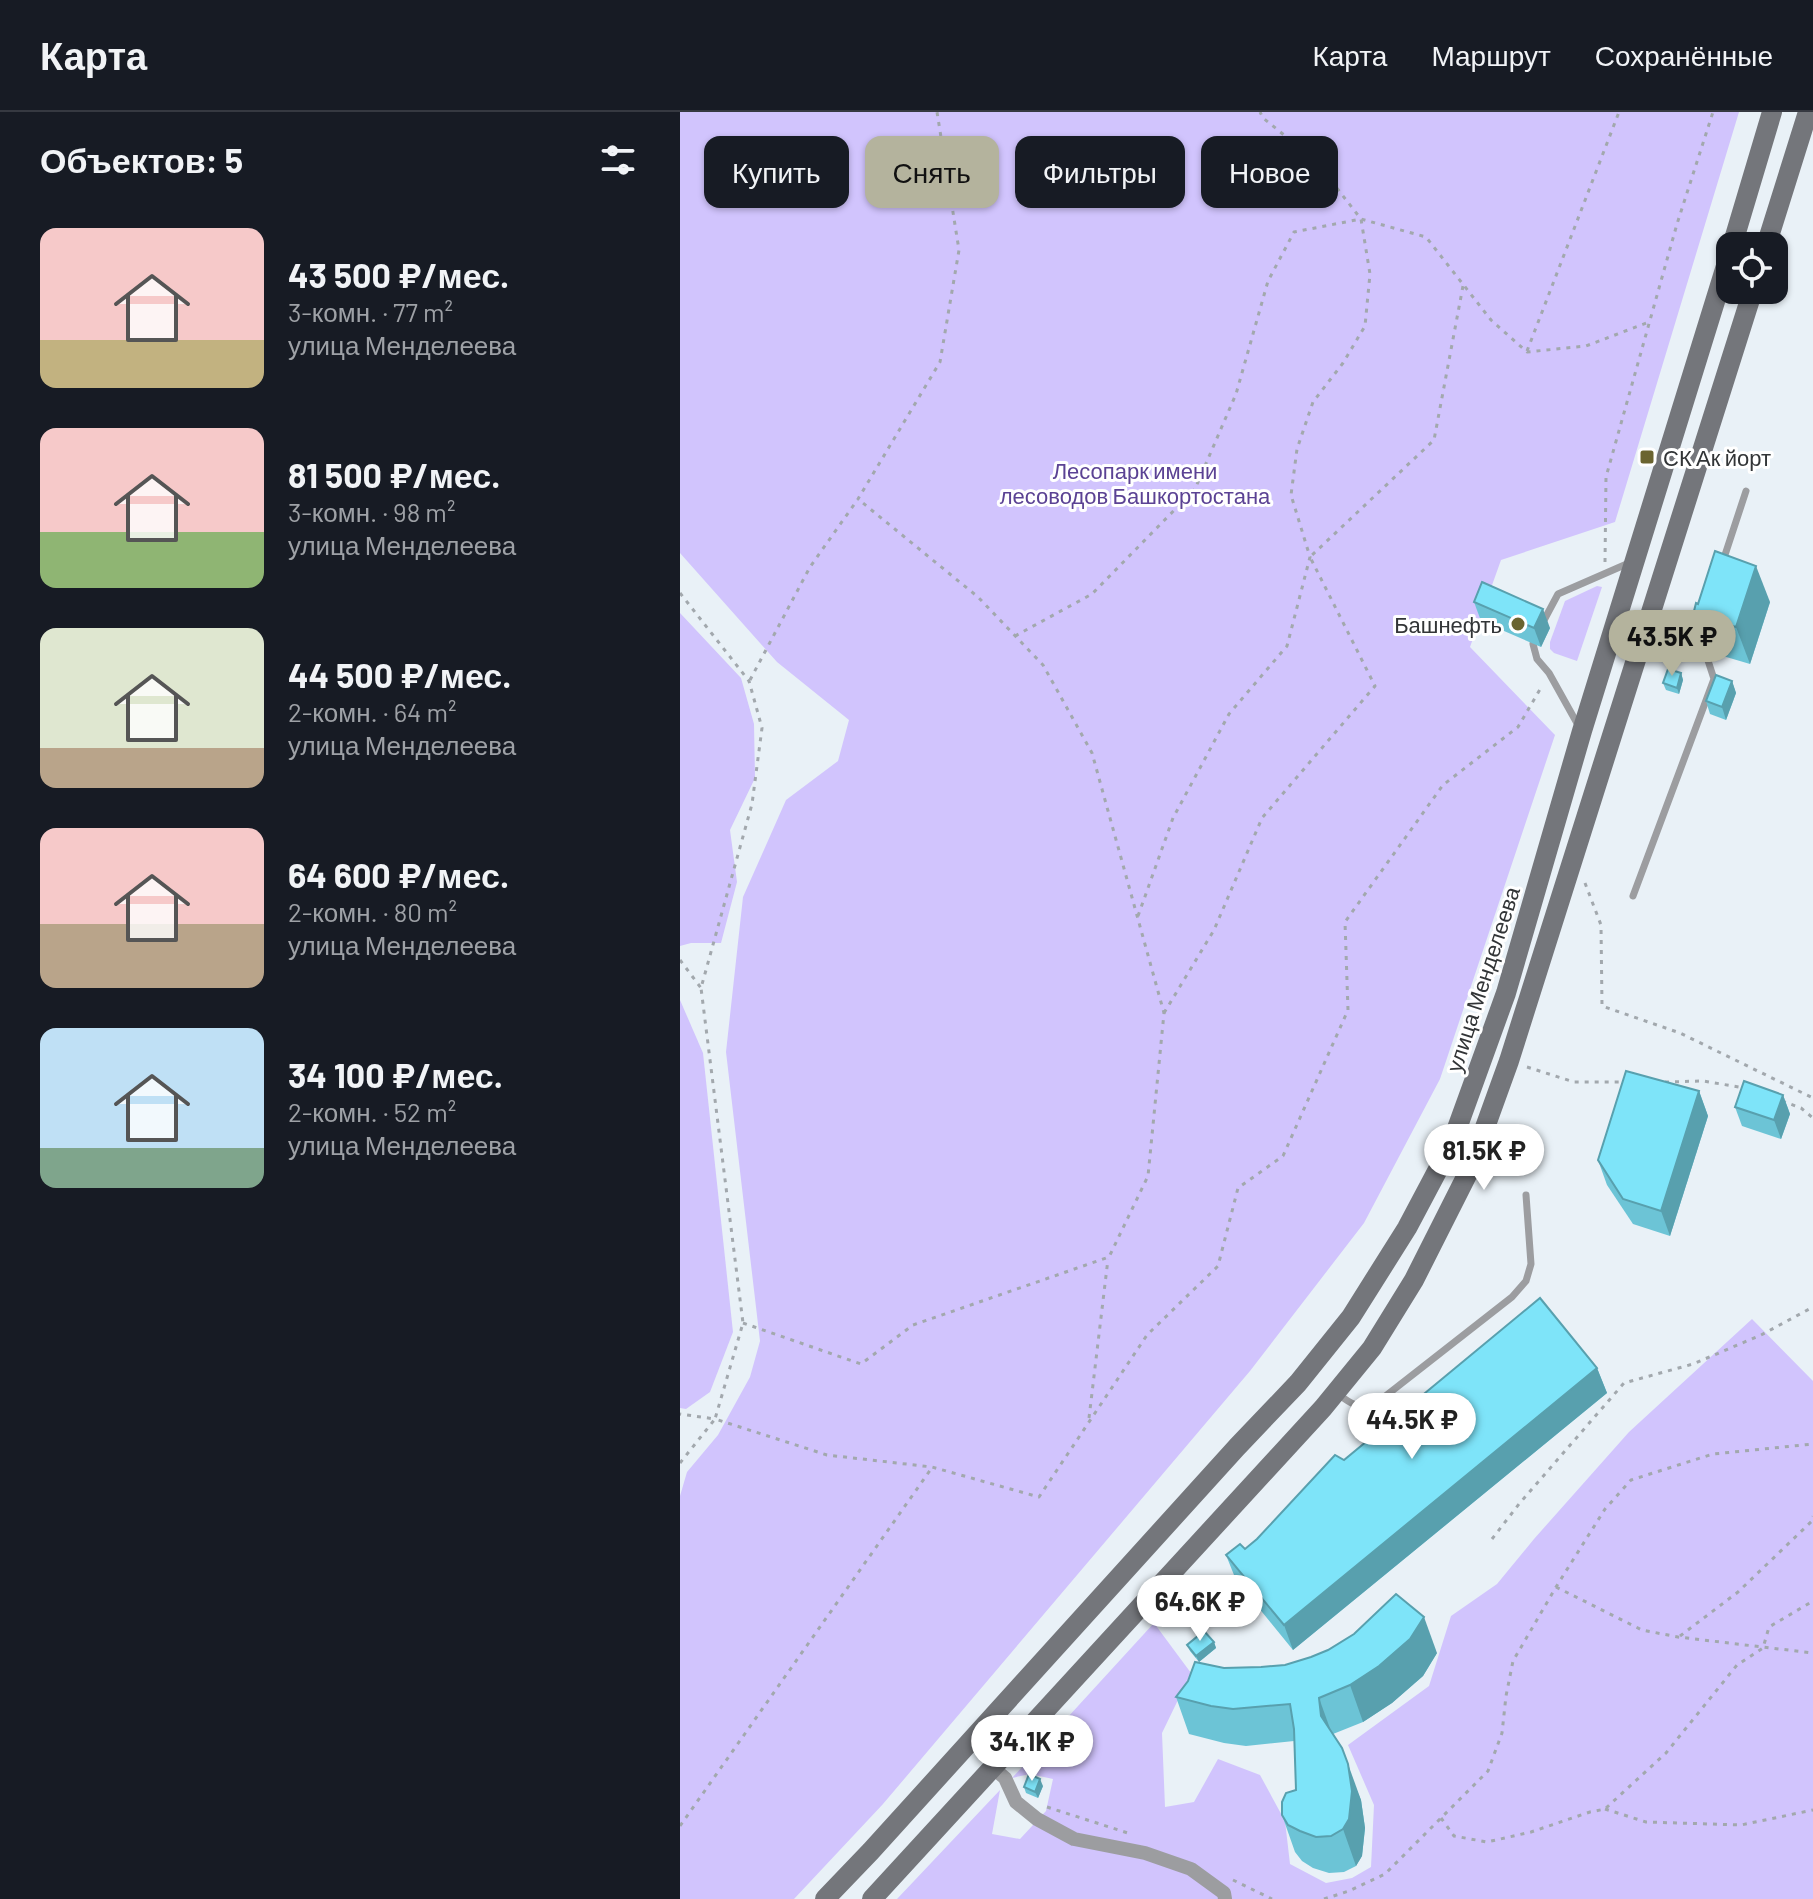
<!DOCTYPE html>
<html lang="ru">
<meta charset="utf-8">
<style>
:root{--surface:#171b24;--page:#242831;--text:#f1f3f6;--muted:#9ea1a6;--line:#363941;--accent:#b4b39d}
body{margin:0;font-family:Barlow,sans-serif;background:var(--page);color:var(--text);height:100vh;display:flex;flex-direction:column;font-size:30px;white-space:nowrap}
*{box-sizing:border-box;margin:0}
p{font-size:26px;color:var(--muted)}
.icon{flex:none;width:44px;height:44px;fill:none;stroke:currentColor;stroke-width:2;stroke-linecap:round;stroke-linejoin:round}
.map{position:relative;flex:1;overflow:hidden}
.sheet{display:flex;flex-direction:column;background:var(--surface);width:680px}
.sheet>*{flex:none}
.guide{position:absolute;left:24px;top:24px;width:760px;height:72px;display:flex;gap:16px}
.buttons{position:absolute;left:1036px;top:120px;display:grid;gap:16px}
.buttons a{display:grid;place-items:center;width:72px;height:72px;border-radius:16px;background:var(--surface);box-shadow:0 2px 6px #0004;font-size:40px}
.price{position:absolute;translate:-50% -68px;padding:0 18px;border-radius:28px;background:#fff;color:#222;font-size:26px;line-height:52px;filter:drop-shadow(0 2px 4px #0008)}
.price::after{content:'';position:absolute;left:50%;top:48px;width:24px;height:18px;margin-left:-12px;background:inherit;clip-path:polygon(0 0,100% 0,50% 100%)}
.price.current{background:var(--accent);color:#111}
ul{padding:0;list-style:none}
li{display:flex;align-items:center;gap:24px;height:200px;padding:0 40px}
li span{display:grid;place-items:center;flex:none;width:224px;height:160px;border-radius:16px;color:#555}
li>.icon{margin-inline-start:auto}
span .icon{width:96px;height:96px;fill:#fffc;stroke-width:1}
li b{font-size:34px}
h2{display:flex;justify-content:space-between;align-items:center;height:96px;padding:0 40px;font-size:34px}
.chip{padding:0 28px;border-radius:16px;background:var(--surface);box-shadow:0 2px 6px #0004;font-size:28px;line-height:72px}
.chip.current{background:var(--accent);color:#111}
header{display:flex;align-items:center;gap:48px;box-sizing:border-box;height:112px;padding:0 40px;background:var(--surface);border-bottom:2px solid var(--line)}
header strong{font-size:38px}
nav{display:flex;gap:44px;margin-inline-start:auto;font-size:28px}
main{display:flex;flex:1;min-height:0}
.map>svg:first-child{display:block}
</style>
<header>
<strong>Карта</strong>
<nav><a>Карта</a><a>Маршрут</a><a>Сохранённые</a></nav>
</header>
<main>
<section class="sheet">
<h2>Объектов: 5<svg class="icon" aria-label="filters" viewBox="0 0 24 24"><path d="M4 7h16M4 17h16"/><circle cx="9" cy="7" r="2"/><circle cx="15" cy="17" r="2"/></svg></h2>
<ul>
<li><span style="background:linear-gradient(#f6c9c9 70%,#c2b280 0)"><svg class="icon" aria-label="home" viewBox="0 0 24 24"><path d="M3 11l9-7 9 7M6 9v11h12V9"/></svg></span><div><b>43 500 ₽/мес.</b><p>3-комн. · 77 m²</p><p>улица Менделеева</p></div></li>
<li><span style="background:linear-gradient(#f6c9c9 65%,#8fb573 0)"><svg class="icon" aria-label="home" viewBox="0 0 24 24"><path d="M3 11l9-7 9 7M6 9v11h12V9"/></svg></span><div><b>81 500 ₽/мес.</b><p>3-комн. · 98 m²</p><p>улица Менделеева</p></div></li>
<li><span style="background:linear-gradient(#dfe7d0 75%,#b9a48a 0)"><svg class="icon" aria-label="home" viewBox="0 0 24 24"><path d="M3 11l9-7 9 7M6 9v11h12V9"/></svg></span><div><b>44 500 ₽/мес.</b><p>2-комн. · 64 m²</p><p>улица Менделеева</p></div></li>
<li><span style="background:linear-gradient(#f6c9c9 60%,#b9a48a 0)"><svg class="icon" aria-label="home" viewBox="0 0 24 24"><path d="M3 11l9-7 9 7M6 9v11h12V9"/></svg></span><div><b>64 600 ₽/мес.</b><p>2-комн. · 80 m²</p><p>улица Менделеева</p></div></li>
<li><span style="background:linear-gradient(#bfe0f5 75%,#7fa58c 0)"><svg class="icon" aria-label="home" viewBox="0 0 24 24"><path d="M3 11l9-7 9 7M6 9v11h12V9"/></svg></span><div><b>34 100 ₽/мес.</b><p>2-комн. · 52 m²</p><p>улица Менделеева</p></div></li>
</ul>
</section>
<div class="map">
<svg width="1133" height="1787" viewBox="0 0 1133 1787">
<rect width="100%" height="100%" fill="#e9f1f7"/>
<!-- green -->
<g fill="#d1c4fd">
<polygon points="0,0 1059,0 935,410 821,448 790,535 875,623 760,967 684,1111 570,1259 203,1692 114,1787 0,1787 0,1384 7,1360 38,1323 70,1265 80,1229 46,940 63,785 106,688 158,649 169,608 97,550 0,441"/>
<polygon points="917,474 922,475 897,549 874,541 870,537 870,530 885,489"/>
<polygon points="0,501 61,566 74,612 75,666 50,718 57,770 41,831 11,831 0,834"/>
<polygon points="0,888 23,941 53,1220 30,1280 6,1297 0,1296"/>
<polygon points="1072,1207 1133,1269 1133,1787 217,1787 320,1678 312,1722 340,1727 366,1699 373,1667 350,1662 332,1666 474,1511 511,1561 482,1621 485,1695 514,1690 538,1647 580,1663 605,1709 610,1752 646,1771 672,1766 691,1755 694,1693 668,1633 749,1574 771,1504 817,1472 854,1427 949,1320"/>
</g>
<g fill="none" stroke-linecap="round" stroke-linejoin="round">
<!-- path -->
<g stroke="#a2a8ad" stroke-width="3" stroke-dasharray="4 6" stroke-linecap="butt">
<polyline points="847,239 939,0"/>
<polyline points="925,450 926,365 997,112 1033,0"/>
<polyline points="0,481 69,569 82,616 72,692 21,876 63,1211 35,1307 0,1302"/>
<polyline points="335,524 412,482 515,377 556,282 588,169 614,120 681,107 746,125 811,208 847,240 906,234 969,210"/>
<polyline points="70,568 130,455 178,387 260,250 279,138 257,0"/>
<polyline points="905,771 921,813 922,894 1000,921 1133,986"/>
<polyline points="458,804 493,706 549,602 607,534 630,445 611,383 617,337 633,290 663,251 685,214 690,162 681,107 635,48 583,6 580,0"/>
<polyline points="0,848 21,876"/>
<polyline points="484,901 534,818 582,706 695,574 630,445 754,328 783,174"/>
<polyline points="847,955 894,970 945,970"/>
<polyline points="985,970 1023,969 1065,976"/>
<polyline points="1102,989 1121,996 1133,1006"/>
<polyline points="63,1211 181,1252 233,1213 429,1145 468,1064 484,901 412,641 363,553 298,485 178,387"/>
<polyline points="409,1306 428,1147"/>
<polyline points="0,1351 35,1307 147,1343 252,1355 359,1385 467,1223 538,1154 558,1076 603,1044 668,898 665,810 763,673 838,615 862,574"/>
<polyline points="812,1427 839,1392 944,1271 1013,1252 1081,1223 1133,1195"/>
<polyline points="876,1475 962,1518 998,1525 1133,1541"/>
<polyline points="1000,1524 1058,1480 1132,1409 1133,1404"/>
<polyline points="367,1695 451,1722"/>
<polyline points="925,1697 966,1710 1061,1713 1133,1698"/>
<polyline points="761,1706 774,1724 807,1730 851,1720 910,1700 925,1697 986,1641 1057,1553 1083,1536 1089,1515 1133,1489"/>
<polyline points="0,1714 251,1357"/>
<polyline points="553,1768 592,1787"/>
<polyline points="644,1787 669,1779 705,1762 808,1659 822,1621 826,1584 833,1549 876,1475 925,1397 951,1368 1033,1342 1133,1332"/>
</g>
<!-- service -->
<g stroke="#9c9da0" stroke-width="7">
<polyline points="1043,449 1066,379"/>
<polyline points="862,512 878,482 949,451"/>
<polyline points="853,532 857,547 869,561 898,613"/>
<polyline points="953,784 1034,567 1019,521 1022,514"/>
<path d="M658,1282c13,10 19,14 36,11l138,-108 14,-16 5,-17 -5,-69"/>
</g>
<!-- minor -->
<polyline stroke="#9c9da0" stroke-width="14" points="312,1655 325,1666 336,1690 357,1707 394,1727 465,1741 511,1757 544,1781 545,1787"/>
<!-- secondary -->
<g stroke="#74767b" stroke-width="20">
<polyline points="1052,134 1092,0"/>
<polyline points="1086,134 1128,0"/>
<polyline points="145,1787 191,1739 557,1335 618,1271 671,1205 727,1116 771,1033 826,881 902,619 1050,141"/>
<polyline points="192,1787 643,1296 692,1236 734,1168 790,1057 829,949 1073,178"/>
</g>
</g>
<!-- wall -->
<g fill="#6cc4d6">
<polygon points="794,490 870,516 861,535 801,509"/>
<polygon points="1090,490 1070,552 1026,539 1013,503"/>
<polygon points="1001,561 1003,568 999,582 986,578 983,571"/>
<polygon points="1052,569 1056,581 1046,608 1030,602 1026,589"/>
<polygon points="1019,979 1028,1004 990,1124 953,1112 927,1073 918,1048"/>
<polygon points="1103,983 1110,1002 1101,1027 1062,1014 1055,995"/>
<polygon points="917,1256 927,1281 613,1538 556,1468 546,1443 565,1437 664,1348"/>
<polygon points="534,1530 536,1536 519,1550 510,1539 507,1533"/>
<polygon points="648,1538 757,1541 743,1564 712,1591 683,1610 653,1622 681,1688 685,1716 682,1744 676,1754 664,1760 649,1761 633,1756 622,1749 615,1740 602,1703 616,1678 614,1629 566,1634 544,1631 509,1622 496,1585 544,1556 581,1555 605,1553 631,1545"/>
<polygon points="363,1674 358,1686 346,1681 344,1675"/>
</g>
<!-- shaded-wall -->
<g fill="#58a0ae">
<polygon points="1076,454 1090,490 1070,552 1056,515"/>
<polygon points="863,497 870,516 861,535 854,516"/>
<polygon points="1001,561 1003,568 999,582 997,576"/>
<polygon points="1052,569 1056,581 1046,608 1042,595"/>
<polygon points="1019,979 1028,1004 990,1124 981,1099"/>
<polygon points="1103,983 1110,1002 1101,1027 1094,1008"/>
<polygon points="917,1256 927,1281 613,1538 604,1513"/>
<polygon points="744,1505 757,1541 743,1564 712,1591 683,1610 670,1573"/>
<polygon points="534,1530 536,1536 519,1550 516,1544"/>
<polygon points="639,1586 652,1622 641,1604"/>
<polygon points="668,1652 681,1688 685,1716 682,1744 676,1754 663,1717"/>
<polygon points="360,1667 363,1674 358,1686 355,1680"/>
</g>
<!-- building -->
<g fill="#7ee4f9" stroke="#58a0ae" stroke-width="2">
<polygon points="1035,439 1076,454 1056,515 1013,503 1016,491 1018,492"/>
<polygon points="802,470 863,497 854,516 794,490"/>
<polygon points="988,557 1001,561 997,576 983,571"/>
<polygon points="1036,563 1052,569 1042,595 1026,589"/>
<polygon points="946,959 1019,979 981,1099 943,1087 918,1048"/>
<polygon points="1064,969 1103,983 1094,1008 1055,995"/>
<polygon points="860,1186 917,1256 604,1513 546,1443 560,1432 565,1437 577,1427 655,1343 664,1348"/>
<polygon points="716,1482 744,1505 730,1527 699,1554 670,1573 639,1586 641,1604 662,1636 668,1652 672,1679 669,1707 663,1717 651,1724 636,1725 620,1719 608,1713 602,1703 602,1690 606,1681 616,1678 614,1617 610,1592 553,1597 531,1594 496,1585 508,1569 515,1550 544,1556 581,1555 605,1553 631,1545 648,1538 674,1522"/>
<polygon points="524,1519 534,1530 516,1544 507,1533"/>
<polygon points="349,1662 360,1667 355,1680 344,1675"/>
</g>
<!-- markers -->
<g fill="#6a6430" stroke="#fff" stroke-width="3">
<rect x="959" y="337" width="16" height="16" rx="4"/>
<circle cx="838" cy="512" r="8"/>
</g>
<g text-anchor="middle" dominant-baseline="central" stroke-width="6" stroke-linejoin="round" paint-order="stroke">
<!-- poi labels -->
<g font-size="22" fill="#323537" stroke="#fff" text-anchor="start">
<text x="983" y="345">СК Ак йорт</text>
<text x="822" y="512" text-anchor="end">Башнефть</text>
</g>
<!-- park labels -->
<g font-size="22" fill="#5b4294" stroke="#fff">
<text x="455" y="358">Лесопарк имени<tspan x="455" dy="25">лесоводов Башкортостана</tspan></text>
</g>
<!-- street labels -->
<g font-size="22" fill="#323537" stroke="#fff">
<text transform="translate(802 867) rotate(-72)">улица Менделеева</text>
</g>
</g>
</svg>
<div class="buttons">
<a><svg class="icon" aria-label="locate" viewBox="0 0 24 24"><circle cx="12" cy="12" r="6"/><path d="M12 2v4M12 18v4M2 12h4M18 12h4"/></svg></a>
</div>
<b class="price current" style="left:992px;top:566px">43.5K ₽</b>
<b class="price" style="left:804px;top:1080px">81.5K ₽</b>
<b class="price" style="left:732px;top:1349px">44.5K ₽</b>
<b class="price" style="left:520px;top:1531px">64.6K ₽</b>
<b class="price" style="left:352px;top:1671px">34.1K ₽</b>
<div class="guide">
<a class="chip">Купить</a>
<a class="chip current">Снять</a>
<a class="chip">Фильтры</a>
<a class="chip">Новое</a>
</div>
</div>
</main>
